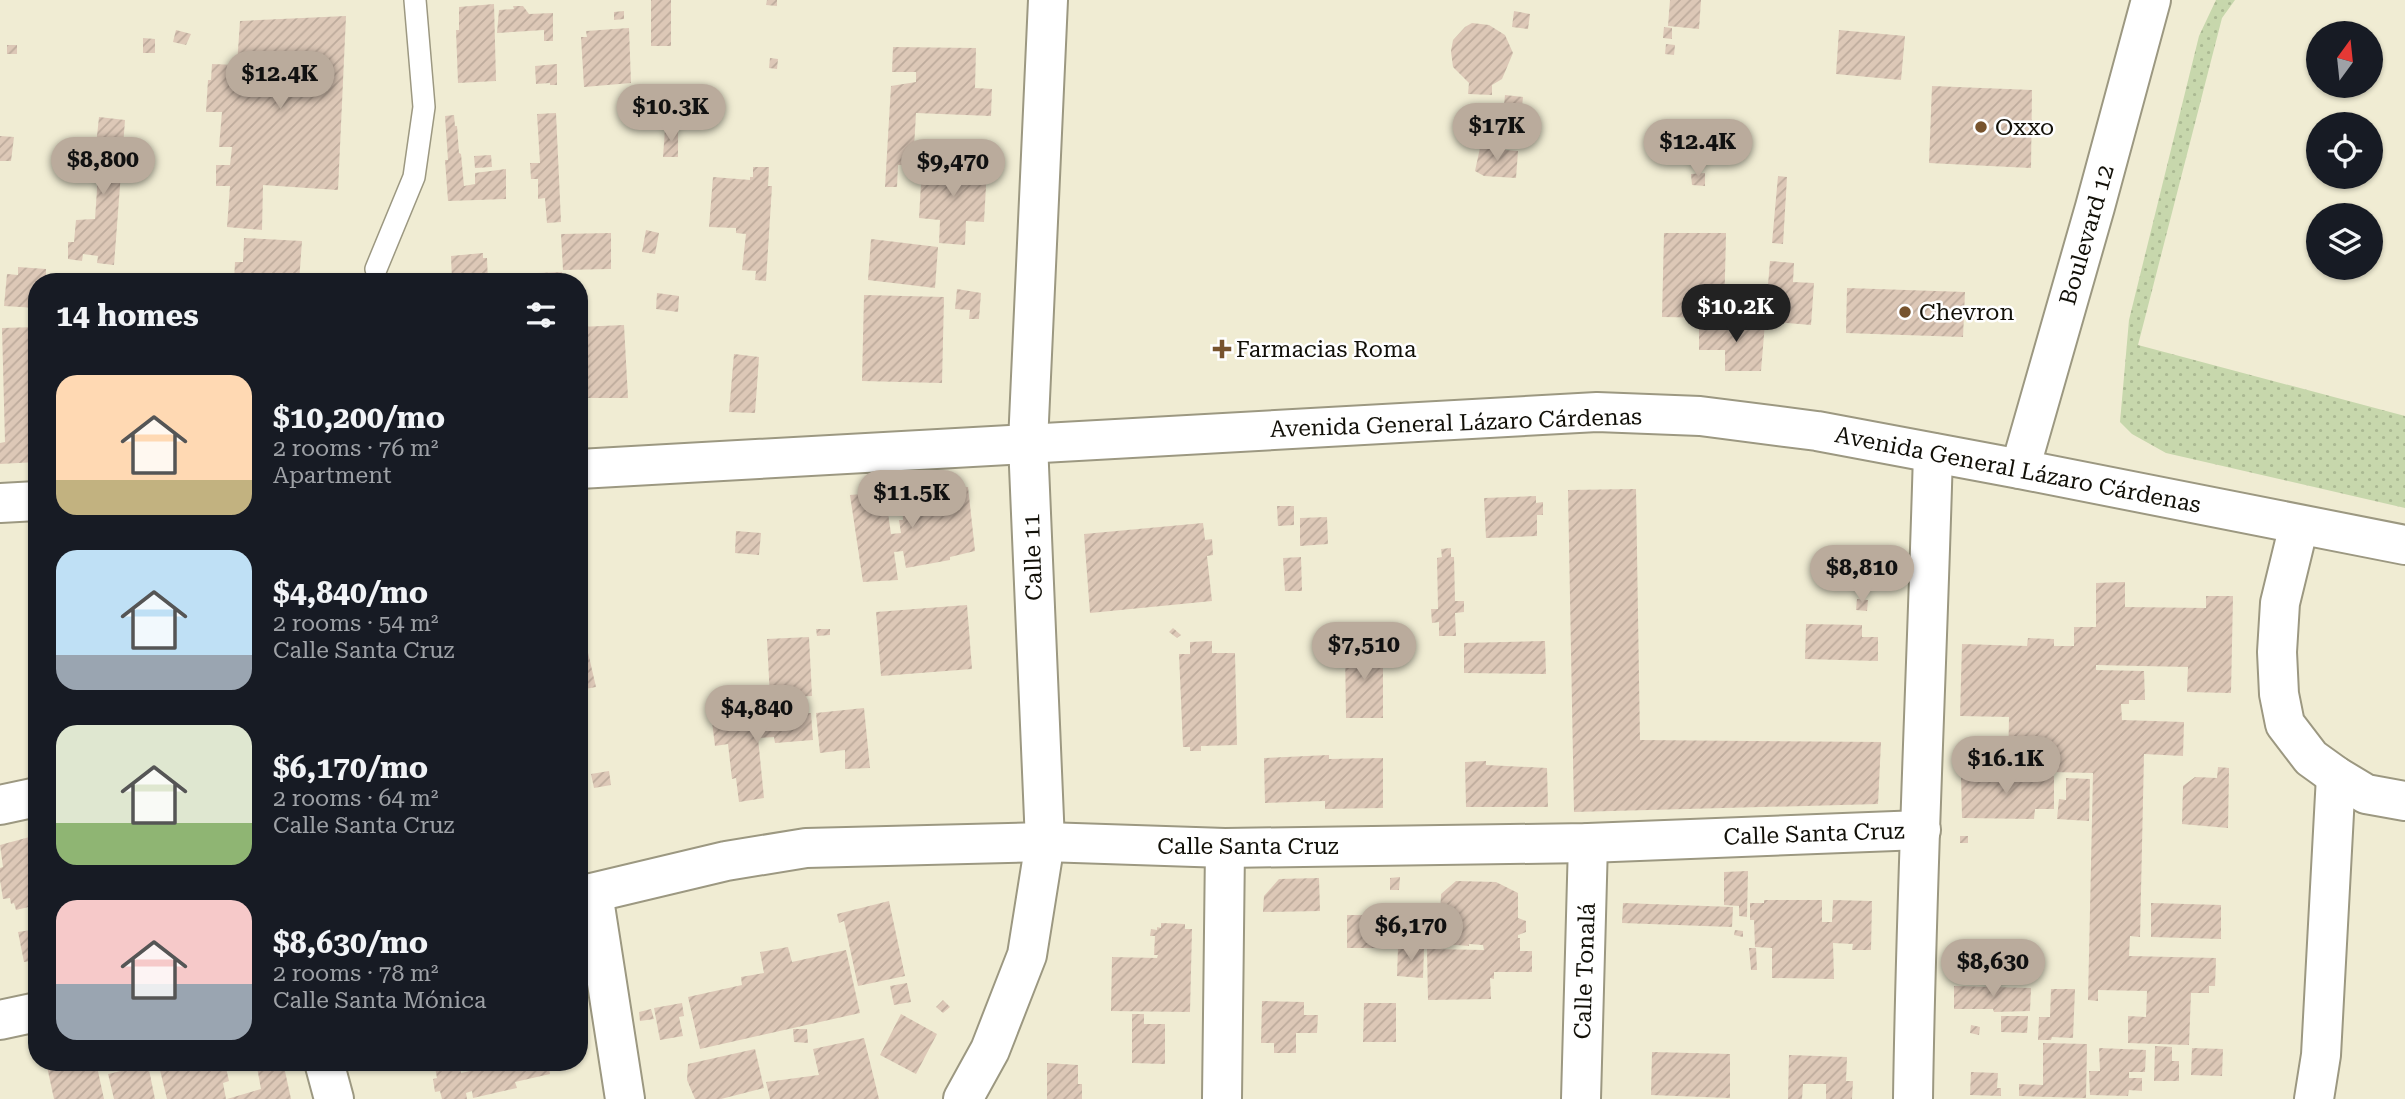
<!DOCTYPE html>
<meta charset="utf-8">
<style>
:root{--surface:#171b24;--page:#20242c;--text:#f1f3f6;--muted:#9ea1a6;--accent:#baab9c}
body{margin:0;font-family:"Roboto Serif",serif;background:var(--page);color:var(--text);height:100vh;display:flex;flex-direction:column;font-size:26px;white-space:nowrap}
*{box-sizing:border-box;margin:0}
p{font-size:23px;color:var(--muted)}
.icon{flex:none;width:38px;height:38px;fill:none;stroke:currentColor;stroke-width:2;stroke-linecap:round;stroke-linejoin:round}
.map{position:relative;flex:1;overflow:hidden}
.panel{position:absolute;left:28px;top:273px;width:560px;height:798px;display:flex;flex-direction:column;background:var(--surface);border-radius:28px;box-shadow:0 2px 5px #0004}
.panel>*{flex:none}
.needle{width:46px;rotate:15deg}
.fabs{position:absolute;left:2306px;top:21px;display:grid;gap:14px}
.fabs a{display:grid;place-items:center;width:77px;height:77px;border-radius:50%;background:var(--surface);box-shadow:0 2px 5px #0004;font-size:35px}
.price{position:absolute;translate:-50% -60px;padding:0 16px;border-radius:24px;background:var(--accent);color:#111;font-size:23px;line-height:46px;filter:drop-shadow(0 2px 4px #0008)}
.price::after{content:'';position:absolute;left:50%;top:42px;width:21px;height:16px;margin-left:-10px;background:inherit;clip-path:polygon(0 0,100% 0,50% 100%)}
.price.on{background:#222;color:#fff}
ul{padding:0;list-style:none}
li{display:flex;align-items:center;gap:21px;height:175px;padding:0 28px}
li span{display:grid;place-items:center;flex:none;width:196px;height:140px;border-radius:21px;color:#555}
li>.icon{margin-inline-start:auto}
span .icon{width:84px;height:84px;fill:#fffc;stroke-width:1}
li b{font-size:30px}
h2{display:flex;justify-content:space-between;align-items:center;height:84px;padding:0 28px;font-size:30px}
.map>svg:first-child{display:block}
</style>
<div class="map">
<svg width="2405" height="1099" viewBox="0 0 2405 1099">
<defs>
<pattern id="grass-dots" width="8" height="8" patternUnits="userSpaceOnUse" patternTransform="scale(1.75)"><rect width="8" height="8" fill="#c7d7ac"/><path d="M2 2h.1M6 6h.1" fill="none" stroke="#aab892" stroke-width="1.8" stroke-linecap="round"/></pattern>
<pattern id="building-hatch" width="6" height="6" patternUnits="userSpaceOnUse" patternTransform="scale(1.75)"><rect width="6" height="6" fill="#ddc8b7"/><path d="M-1 1l2-2M0 6l6-6M5 7l2-2" fill="none" stroke="#bdab9c"/></pattern>
</defs>
<rect width="100%" height="100%" fill="#f0ecd3"/>
<!-- grass -->
<polygon fill="url(#grass-dots)" points="2216,0 2235,0 2222,18 2138,345 2405,416 2405,508 2166,453 2132,434 2120,422 2129,320 2199,36"/>
<!-- building -->
<g fill="url(#building-hatch)">
<rect x="651" y="0" width="20" height="46"/>
<polygon points="767,0 777,0 777,6 766,5"/>
<polygon points="1670,0 1701,0 1699,29 1668,26"/>
<polygon points="494,4 496,81 458,83 456,30 459,30 459,7"/>
<polygon points="513,6 523,6 529,14 553,13 553,41 544,41 544,30 497,33 499,10 514,9"/>
<polygon points="624,11 624,19 614,20 614,12"/>
<polygon points="1514,11 1530,14 1528,29 1512,27"/>
<polygon points="346,16 338,190 263,185 262,230 227,227 230,186 216,186 216,165 230,165 232,147 219,147 222,112 206,112 208,80 211,80 212,64 237,65 240,21"/>
<polygon points="1472,23 1489,25 1505,35 1513,53 1502,79 1492,85 1492,95 1468,94 1469,83 1453,67 1451,51 1453,40 1465,27"/>
<polygon points="1664,27 1672,28 1672,39 1663,38"/>
<polygon points="629,28 631,83 584,87 581,37 587,37 586,31"/>
<polygon points="176,30 191,34 186,45 173,42"/>
<polygon points="1839,30 1905,36 1901,80 1836,74"/>
<polygon points="143,38 155,39 155,53 143,53"/>
<polygon points="1666,44 1675,45 1674,55 1665,54"/>
<rect x="7" y="45" width="10" height="9"/>
<polygon points="893,47 976,48 975,88 992,89 991,116 916,113 913,165 898,165 897,187 885,187 891,86 916,82 916,72 892,72"/>
<polygon points="770,58 778,59 777,69 769,68"/>
<polygon points="557,64 557,85 550,85 550,83 536,84 535,66"/>
<polygon points="1932,86 2032,90 2031,168 1929,163"/>
<polygon points="1505,95 1523,97 1519,137 1501,136"/>
<polygon points="556,113 561,222 547,223 545,198 538,199 538,179 531,179 530,163 540,163 537,114"/>
<polygon points="454,115 455,126 457,126 459,153 461,154 464,186 475,184 475,173 506,169 506,199 448,201 445,160 448,160 445,116"/>
<polygon points="99,117 125,120 114,265 97,263 98,256 83,254 82,261 68,259 68,242 74,242 76,220 95,219 98,175 93,174"/>
<polygon points="665,130 678,131 678,157 663,157"/>
<polygon points="0,136 14,137 11,161 0,161"/>
<polygon points="1480,148 1518,151 1516,178 1484,176 1475,171"/>
<polygon points="491,155 492,167 475,168 474,156"/>
<polygon points="922,166 987,168 984,222 966,221 965,245 939,243 940,220 919,218"/>
<polygon points="753,167 769,167 768,186 772,186 766,281 755,280 756,271 742,270 746,234 736,233 736,228 709,227 713,177 750,180 750,177 753,177"/>
<polygon points="1705,173 1705,186 1692,185 1691,174"/>
<polygon points="1778,176 1787,177 1783,244 1772,243"/>
<polygon points="646,230 659,233 655,254 642,252"/>
<polygon points="611,233 611,269 563,270 561,234"/>
<polygon points="1664,233 1726,233 1724,318 1662,317"/>
<polygon points="244,238 302,241 299,282 234,282 235,262 243,262"/>
<polygon points="871,239 938,247 935,288 868,280"/>
<polygon points="483,253 483,258 487,258 488,282 452,282 451,256"/>
<polygon points="1770,261 1794,263 1793,282 1814,283 1811,325 1765,321 1765,318 1749,317 1751,295 1767,297"/>
<polygon points="18,267 46,269 46,276 103,280 103,282 37,282 37,308 4,306 7,274 18,275"/>
<polygon points="562,272 563,282 512,282 512,274"/>
<polygon points="1847,288 1965,292 1963,337 1846,333"/>
<polygon points="957,289 981,293 979,319 969,319 970,310 955,309"/>
<polygon points="657,293 679,296 678,312 656,309"/>
<polygon points="864,295 944,297 942,383 862,381"/>
<polygon points="1727,322 1765,323 1761,371 1725,371 1725,350 1699,350 1699,325 1728,326"/>
<polygon points="624,325 628,398 579,398 579,327"/>
<polygon points="37,327 37,462 0,464 0,443 5,442 2,328"/>
<polygon points="734,354 759,357 755,413 729,412"/>
<polygon points="968,487 975,551 950,557 950,560 906,568 903,551 894,552 898,580 863,582 850,495 885,492 891,534 901,533 899,520 903,520 902,491"/>
<polygon points="1636,489 1640,740 1881,742 1878,804 1574,812 1568,490"/>
<polygon points="1536,496 1536,503 1543,502 1543,515 1537,515 1537,536 1486,538 1484,498"/>
<polygon points="1277,506 1294,506 1294,525 1278,526"/>
<polygon points="1327,517 1328,544 1300,546 1300,518"/>
<polygon points="1203,523 1205,540 1212,539 1213,555 1207,556 1212,601 1090,613 1084,534"/>
<polygon points="736,531 761,533 759,555 735,553"/>
<polygon points="1451,548 1451,557 1454,557 1455,601 1464,601 1464,612 1455,613 1456,636 1439,636 1439,622 1432,623 1431,609 1438,609 1437,558 1442,557 1441,549"/>
<polygon points="1301,557 1302,591 1285,591 1283,558"/>
<polygon points="2125,582 2125,607 2206,608 2206,596 2233,596 2231,693 2187,692 2188,667 2096,665 2096,670 2144,671 2145,700 2129,700 2129,704 2121,704 2122,720 2184,722 2183,756 2144,754 2140,937 2130,936 2129,956 2216,958 2215,986 2209,986 2209,993 2191,993 2189,1045 2128,1043 2128,1016 2146,1017 2147,991 2098,990 2098,1001 2088,1000 2093,773 2008,771 2009,717 1960,716 1962,644 2027,646 2028,638 2054,639 2054,646 2074,646 2074,627 2096,627 2096,583"/>
<polygon points="1857,599 1868,600 1867,611 1856,610"/>
<polygon points="967,605 972,669 881,676 876,612"/>
<polygon points="1806,624 1862,625 1862,637 1878,637 1878,661 1805,659"/>
<polygon points="1173,628 1181,635 1177,638 1169,632"/>
<polygon points="816,629 830,629 830,635 817,636"/>
<polygon points="809,637 812,696 770,698 767,639"/>
<polygon points="1212,641 1212,653 1235,653 1237,745 1201,746 1201,751 1190,751 1190,747 1183,747 1179,654 1190,654 1190,642"/>
<polygon points="1545,641 1546,674 1464,673 1464,643"/>
<polygon points="586,644 596,687 579,690 579,646"/>
<polygon points="1345,646 1383,646 1383,718 1346,718"/>
<polygon points="864,708 870,768 845,769 845,750 820,753 816,713"/>
<polygon points="811,713 813,740 775,743 774,737 758,738 764,798 739,802 736,778 732,779 728,744 715,746 712,721 755,715"/>
<polygon points="1329,755 1329,759 1383,758 1383,808 1325,809 1325,801 1265,803 1264,758"/>
<polygon points="1486,761 1486,765 1547,768 1548,807 1466,807 1465,762"/>
<polygon points="2218,767 2229,768 2228,828 2182,824 2183,786 2195,777 2217,778"/>
<polygon points="609,771 611,785 594,788 591,774"/>
<polygon points="1961,774 2030,774 2030,775 2054,776 2054,809 2035,809 2034,819 1962,818"/>
<polygon points="2066,778 2090,779 2089,821 2057,819 2059,799 2066,800"/>
<polygon points="37,835 37,905 16,910 14,903 11,904 10,898 3,899 0,880 0,868 3,867 0,845"/>
<rect x="1960" y="836" width="8" height="7"/>
<polygon points="1748,871 1747,917 1739,916 1739,906 1724,905 1724,872"/>
<polygon points="1400,877 1399,890 1390,890 1390,878"/>
<polygon points="1319,878 1320,911 1263,912 1264,896 1279,879"/>
<polygon points="1456,881 1496,882 1518,893 1518,918 1526,921 1526,932 1518,935 1518,938 1520,938 1520,951 1532,951 1532,972 1494,972 1494,979 1490,978 1491,999 1428,1000 1427,949 1484,950 1483,945 1469,944 1469,946 1406,941 1410,907 1426,909 1430,916 1440,916 1441,894"/>
<polygon points="1764,900 1822,900 1822,922 1832,922 1833,900 1872,901 1871,950 1852,950 1853,944 1833,943 1834,979 1772,978 1772,948 1755,947 1754,920 1750,920 1750,903 1764,903"/>
<polygon points="889,901 905,976 858,986 844,921 839,923 837,914"/>
<polygon points="1623,903 1733,907 1732,927 1622,923"/>
<polygon points="2151,903 2221,905 2221,939 2151,937"/>
<rect x="1347" y="915" width="51" height="33"/>
<polygon points="1161,923 1185,924 1185,929 1192,929 1190,1012 1111,1011 1112,957 1157,958 1158,955 1154,955 1155,936 1150,936 1151,929 1157,930 1157,927 1161,928"/>
<polygon points="37,929 37,960 24,962 18,932"/>
<polygon points="1735,930 1743,931 1743,937 1734,935"/>
<polygon points="788,947 792,962 846,950 860,1013 700,1049 688,997 742,985 741,977 764,973 760,952"/>
<polygon points="1398,948 1424,949 1423,978 1397,976"/>
<polygon points="1749,948 1756,948 1757,970 1751,970"/>
<polygon points="907,983 911,1002 894,1005 890,986"/>
<polygon points="1954,986 2031,988 2030,1011 1994,1012 1993,1009 1954,1009"/>
<polygon points="2051,989 2075,989 2073,1038 2052,1037 2051,1040 2038,1040 2039,1017 2050,1017"/>
<polygon points="943,1000 950,1007 943,1013 936,1007"/>
<polygon points="1262,1001 1304,1002 1304,1015 1318,1015 1317,1033 1296,1033 1296,1053 1274,1053 1274,1043 1261,1043"/>
<polygon points="682,1003 684,1016 679,1017 683,1036 660,1040 654,1008"/>
<polygon points="1364,1003 1396,1003 1396,1042 1363,1042"/>
<polygon points="651,1009 654,1019 640,1021 639,1012"/>
<polygon points="901,1014 937,1034 916,1074 880,1055"/>
<polygon points="1132,1014 1144,1014 1144,1024 1165,1024 1165,1064 1132,1063"/>
<polygon points="2001,1016 2028,1016 2027,1033 2001,1032"/>
<polygon points="1971,1025 1980,1027 1979,1035 1970,1033"/>
<polygon points="793,1029 807,1029 808,1043 794,1042"/>
<polygon points="864,1038 879,1099 770,1099 766,1082 819,1075 813,1049"/>
<polygon points="2043,1043 2087,1044 2086,1098 2019,1096 2019,1084 2043,1085"/>
<polygon points="2155,1046 2172,1047 2172,1061 2179,1061 2179,1081 2154,1081"/>
<polygon points="2099,1048 2146,1050 2145,1072 2129,1072 2129,1078 2142,1078 2142,1091 2129,1090 2128,1096 2090,1095 2089,1071 2100,1071"/>
<polygon points="2192,1048 2223,1049 2222,1076 2191,1075"/>
<polygon points="755,1049 764,1088 721,1099 695,1099 687,1080 688,1064"/>
<polygon points="1652,1052 1730,1054 1730,1098 1651,1095"/>
<polygon points="1789,1055 1847,1057 1846,1081 1853,1081 1852,1099 1826,1099 1826,1084 1803,1084 1802,1099 1788,1099"/>
<polygon points="46,1062 96,1062 104,1099 54,1099"/>
<polygon points="158,1062 218,1062 219,1069 226,1068 229,1081 223,1083 226,1099 167,1099"/>
<polygon points="256,1062 283,1062 291,1099 227,1099 261,1089"/>
<polygon points="434,1062 459,1062 461,1073 510,1062 548,1062 550,1074 515,1082 517,1088 473,1098 472,1091 466,1093 467,1099 442,1099 440,1091 435,1092 433,1079 437,1078"/>
<polygon points="1047,1063 1078,1065 1078,1084 1082,1084 1082,1099 1047,1099"/>
<polygon points="148,1065 155,1099 114,1099 108,1074"/>
<polygon points="1971,1072 1998,1073 1997,1088 2001,1088 2001,1096 1970,1095"/>
</g>
<g fill="none" stroke-linecap="round" stroke-linejoin="round">
<defs>
<polyline id="service" points="376,269 414,177 424,107 415,0"/>
<g id="minor">
<polyline points="0,805 37,797"/>
<polyline points="593,893 625,1099"/>
<polyline points="579,896 726,861 806,848 1045,842 1225,848 1588,843 1921,830"/>
<polyline points="0,1020 37,1012"/>
<polyline points="324,1062 334,1099"/>
<polyline points="963,1099 990,1050 1027,955 1045,842 1028,443"/>
<polyline points="1222,1099 1225,848"/>
<polyline points="1581,1099 1588,843"/>
<path d="M1913,1099c3,-216 14,-431 20,-646"/>
<polyline points="2314,1099 2321,1055 2336,776"/>
</g>
<polyline id="tertiary" points="2020,469 2095,207 2151,0"/>
<g id="secondary">
<polyline points="1028,443 1048,0"/>
<polyline points="579,469 1597,412 1700,416 1817,431 2020,469 2405,545"/>
<polyline points="0,503 37,501"/>
</g>
<polyline id="trunk" points="2299,525 2280,603 2277,652 2279,694 2285,724 2311,758 2336,776 2366,794 2405,801"/>
</defs>
<!-- service casing -->
<use href="#service" stroke="#9c9881" stroke-width="24"/>
<!-- minor casing -->
<use href="#minor" stroke="#9c9881" stroke-width="42"/>
<!-- tertiary casing -->
<use href="#tertiary" stroke="#9c9881" stroke-width="42"/>
<!-- secondary casing -->
<use href="#secondary" stroke="#9c9881" stroke-width="42"/>
<!-- trunk casing -->
<use href="#trunk" stroke="#9c9881" stroke-width="42"/>
<!-- service -->
<use href="#service" stroke="#fff" stroke-width="21"/>
<!-- minor -->
<use href="#minor" stroke="#fff" stroke-width="38"/>
<!-- tertiary -->
<use href="#tertiary" stroke="#fff" stroke-width="38"/>
<!-- secondary -->
<use href="#secondary" stroke="#fff" stroke-width="38"/>
<!-- trunk -->
<use href="#trunk" stroke="#fff" stroke-width="38"/>
</g>
<!-- markers -->
<g fill="#77532d" stroke="#fff" stroke-width="2.5">
<circle cx="1981" cy="127" r="7"/>
<circle cx="1905" cy="312" r="7"/>
<path d="M1218.5 338.5h7v7h7v7h-7v7h-7v-7h-7v-7h7z"/>
</g>
<g text-anchor="middle" dominant-baseline="central" stroke-width="5" stroke-linejoin="round" paint-order="stroke">
<!-- poi labels -->
<g font-size="23" fill="#121008" stroke="#fff" text-anchor="start">
<text x="1995" y="127">Oxxo</text>
<text x="1919" y="312">Chevron</text>
<text x="1236" y="349">Farmacias Roma</text>
</g>
<!-- street labels -->
<g font-size="23" fill="#121008" stroke="#fff">
<text transform="translate(2087 235) rotate(-74)">Boulevard 12</text>
<text transform="translate(1456 423) rotate(-2)">Avenida General Lázaro Cárdenas</text>
<text transform="translate(2018 470) rotate(11)">Avenida General Lázaro Cárdenas</text>
<text transform="translate(1033 557) rotate(-92)">Calle 11</text>
<text transform="translate(1814 834) rotate(-2)">Calle Santa Cruz</text>
<text x="1248" y="846">Calle Santa Cruz</text>
<text transform="translate(1585 971) rotate(-88)">Calle Tonalá</text>
</g>
</g>
</svg>
<div class="fabs">
<a><svg class="needle" viewBox="-14 -14 28 28"><path d="M0-13l5 13h-10z" fill="#e53935"/><path d="M0 13l5-13h-10z" fill="#9ea1a6"/></svg></a>
<a><svg class="icon" aria-label="locate" viewBox="0 0 24 24"><circle cx="12" cy="12" r="6"/><path d="M12 2v4M12 18v4M2 12h4M18 12h4"/></svg></a>
<a><svg class="icon" aria-label="layers" viewBox="0 0 24 24"><path d="M12 4l9 5-9 5-9-5zM3 14l9 5 9-5"/></svg></a>
</div>
<b class="price" style="left:280px;top:111px">$12.4K</b>
<b class="price" style="left:671px;top:144px">$10.3K</b>
<b class="price" style="left:1497px;top:163px">$17K</b>
<b class="price" style="left:1698px;top:179px">$12.4K</b>
<b class="price" style="left:103px;top:197px">$8,800</b>
<b class="price" style="left:953px;top:199px">$9,470</b>
<b class="price on" style="left:1736px;top:344px">$10.2K</b>
<b class="price" style="left:912px;top:530px">$11.5K</b>
<b class="price" style="left:1862px;top:605px">$8,810</b>
<b class="price" style="left:1364px;top:682px">$7,510</b>
<b class="price" style="left:757px;top:745px">$4,840</b>
<b class="price" style="left:2006px;top:796px">$16.1K</b>
<b class="price" style="left:1411px;top:963px">$6,170</b>
<b class="price" style="left:1993px;top:999px">$8,630</b>
<section class="panel">
<h2>14 homes<svg class="icon" aria-label="filters" viewBox="0 0 24 24"><path d="M4 7h16M4 17h16"/><circle cx="9" cy="7" r="2"/><circle cx="15" cy="17" r="2"/></svg></h2>
<ul>
<li><span style="background:linear-gradient(#ffd9b3 75%,#c2b280 0)"><svg class="icon" aria-label="home" viewBox="0 0 24 24"><path d="M3 11l9-7 9 7M6 9v11h12V9"/></svg></span><div><b>$10,200/mo</b><p>2 rooms · 76 m²</p><p>Apartment</p></div></li>
<li><span style="background:linear-gradient(#bfe0f5 75%,#9aa5b1 0)"><svg class="icon" aria-label="home" viewBox="0 0 24 24"><path d="M3 11l9-7 9 7M6 9v11h12V9"/></svg></span><div><b>$4,840/mo</b><p>2 rooms · 54 m²</p><p>Calle Santa Cruz</p></div></li>
<li><span style="background:linear-gradient(#dfe7d0 70%,#8fb573 0)"><svg class="icon" aria-label="home" viewBox="0 0 24 24"><path d="M3 11l9-7 9 7M6 9v11h12V9"/></svg></span><div><b>$6,170/mo</b><p>2 rooms · 64 m²</p><p>Calle Santa Cruz</p></div></li>
<li><span style="background:linear-gradient(#f6c9c9 60%,#9aa5b1 0)"><svg class="icon" aria-label="home" viewBox="0 0 24 24"><path d="M3 11l9-7 9 7M6 9v11h12V9"/></svg></span><div><b>$8,630/mo</b><p>2 rooms · 78 m²</p><p>Calle Santa Mónica</p></div></li>
</ul>
</section>
</div>
